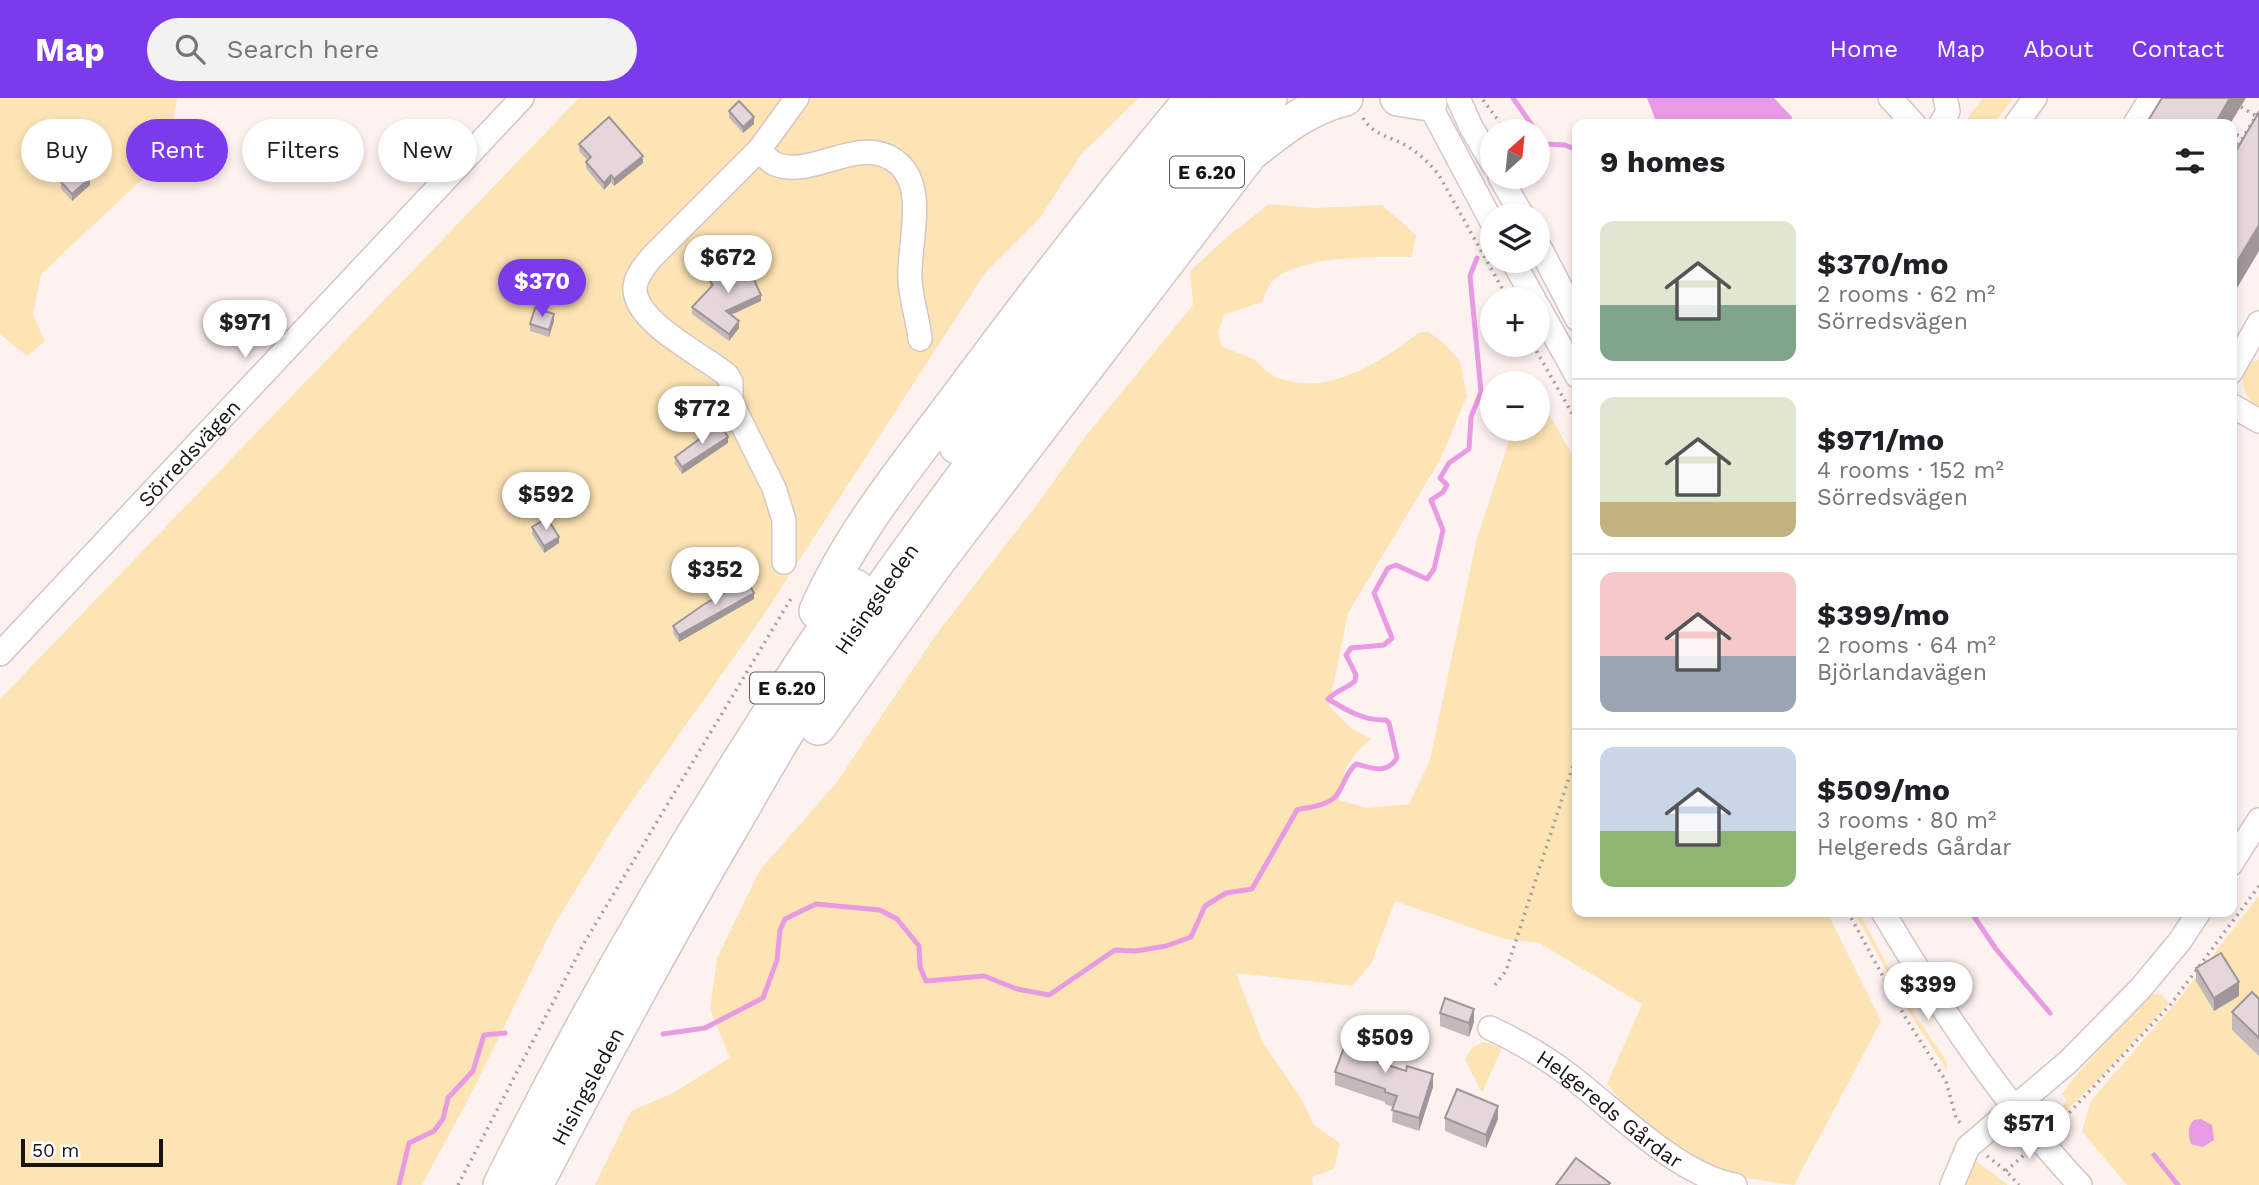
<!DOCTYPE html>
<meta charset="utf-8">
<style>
:root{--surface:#fff;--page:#f2f2f2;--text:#202124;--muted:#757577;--line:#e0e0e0;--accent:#7c3aed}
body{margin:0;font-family:"Work Sans",sans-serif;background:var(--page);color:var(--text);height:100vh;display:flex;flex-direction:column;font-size:26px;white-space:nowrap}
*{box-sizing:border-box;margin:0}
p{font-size:23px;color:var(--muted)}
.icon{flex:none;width:38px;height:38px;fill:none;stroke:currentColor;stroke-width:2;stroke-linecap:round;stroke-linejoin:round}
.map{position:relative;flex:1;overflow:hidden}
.sheet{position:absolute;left:1572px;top:21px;width:665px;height:798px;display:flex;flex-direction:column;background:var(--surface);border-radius:14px;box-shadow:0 4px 10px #0003}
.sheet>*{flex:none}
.banner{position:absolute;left:21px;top:21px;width:665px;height:63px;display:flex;gap:14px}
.needle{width:46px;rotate:27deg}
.fabs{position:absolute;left:1480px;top:21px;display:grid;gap:14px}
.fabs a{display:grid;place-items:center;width:70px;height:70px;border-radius:50%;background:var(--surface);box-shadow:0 4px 10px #0003;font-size:35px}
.scale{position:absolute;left:21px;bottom:18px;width:142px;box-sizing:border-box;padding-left:7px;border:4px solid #191313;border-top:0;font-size:19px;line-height:24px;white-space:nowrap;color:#191313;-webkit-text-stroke:5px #fff;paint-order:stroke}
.price{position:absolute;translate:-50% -60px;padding:0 16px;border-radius:24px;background:#fff;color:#222;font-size:23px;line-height:46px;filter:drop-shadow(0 2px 4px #0008)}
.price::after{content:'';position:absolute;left:50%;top:42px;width:21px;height:16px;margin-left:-10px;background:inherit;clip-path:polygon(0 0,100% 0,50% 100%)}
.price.selected{background:var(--accent);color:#fff}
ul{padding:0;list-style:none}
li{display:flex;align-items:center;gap:21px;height:175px;padding:0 28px}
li+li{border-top:2px solid var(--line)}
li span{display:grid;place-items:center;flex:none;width:196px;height:140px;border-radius:14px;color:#555}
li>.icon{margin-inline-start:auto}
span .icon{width:84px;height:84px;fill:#fffc;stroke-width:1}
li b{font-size:30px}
h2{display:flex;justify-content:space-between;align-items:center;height:84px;padding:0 28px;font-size:30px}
.pill{padding:0 24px;border-radius:32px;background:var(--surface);box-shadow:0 4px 10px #0003;font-size:24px;line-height:63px}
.pill.selected{background:var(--accent);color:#fff}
header{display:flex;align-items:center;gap:42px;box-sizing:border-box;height:98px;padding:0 35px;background:var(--accent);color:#fff}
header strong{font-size:33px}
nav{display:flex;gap:38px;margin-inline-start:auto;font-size:24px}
.search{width:490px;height:63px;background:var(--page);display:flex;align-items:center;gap:18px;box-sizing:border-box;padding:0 24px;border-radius:38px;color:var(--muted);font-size:26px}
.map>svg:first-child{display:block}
</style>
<header>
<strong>Map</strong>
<div class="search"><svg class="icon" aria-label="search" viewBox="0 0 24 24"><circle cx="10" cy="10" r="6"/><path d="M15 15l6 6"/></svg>Search here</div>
<nav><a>Home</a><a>Map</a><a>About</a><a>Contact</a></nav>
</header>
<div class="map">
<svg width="2259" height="1087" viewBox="0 0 2259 1087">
<rect width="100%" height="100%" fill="#fef2f0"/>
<!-- green -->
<g fill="#fde4b5">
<polygon points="0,0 177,0 168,57 41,176 33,217 45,243 27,258 0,236"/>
<polygon points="579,0 1139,0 1082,55 1040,120 985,175 763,518 620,720 554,827 469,1000 422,1087 0,1087 0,601"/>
<polygon points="1983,0 2013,0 1994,26 1963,26"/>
<path d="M1269,106l46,4 67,-3 34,30 -4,22c-38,0 -106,-2 -136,21 -7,5 -11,16 -14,24l-38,13 -6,17 4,15c10,4 21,7 31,12 9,6 14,15 26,19 49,19 102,-16 139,-45l11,-1 15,12 16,17 7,35 -27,64 -92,153 -19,93 23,23 19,10c-23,20 -29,30 -32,61l29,8 41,-4 21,-44 47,-222 36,-109h25v-34l39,68v449h250l54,109 -87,164 -62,-9 -52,-26 -47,-35 -26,-31 35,-80 -103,-61 -35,-4 -109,-38 -24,63 -19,22 -116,-13 27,70 38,55 13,27 26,18 -6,26 -22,8 1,8h-718l36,-74 40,-17 59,-36 -20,-49 7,-51 43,-88 77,-88 98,-146 107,-138 39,-56 112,-137 -3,-34 37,-34z"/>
<path d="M2259,262v48c-17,-11 -20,-29 -11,-46z"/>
<polygon points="2259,798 2259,1087 2127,1087 2082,1033 2090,1004 2178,902"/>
<polygon points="1854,814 1859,814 1907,905 1915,913 1913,914 1947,964 1947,972 1915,924"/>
<polygon points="2152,896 2161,897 2169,905 2107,973 2062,1017 2061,1012 2067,1002 2062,996 2073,981 2145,901"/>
<polygon points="1484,944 1502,950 1482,995 1465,961 1473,949"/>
<polygon points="1976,1063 2008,1087 1962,1087"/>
</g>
<!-- water -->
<g fill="#e89be3">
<polygon points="1647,0 1774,0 1792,19 1790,26 1657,26"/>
<path d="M2201,1021l11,6 2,15 -11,7 -12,-3c-3,-9 -4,-17 3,-24z"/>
</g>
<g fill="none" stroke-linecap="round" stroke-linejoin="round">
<!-- stream -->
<g stroke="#e89be3" stroke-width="5">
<polyline points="1513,0 1536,33"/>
<polyline points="1538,36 1546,46 1565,47 1577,52"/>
<polyline points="1544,63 1546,46"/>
<polyline points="1971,814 1996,851 2050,915"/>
<path d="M663,936l42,-6 58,-30 14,-38 3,-30 5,-11 31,-15 64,6 17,9 22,27 1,21 6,14 58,-5 33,13 32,6 66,-45 21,1 30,-5 25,-9 14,-31 21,-13 26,-4 45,-79c12,-3 29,-4 38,-13 9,-10 10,-24 21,-33 17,4 30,11 41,-6l-8,-35 -3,-3c-22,1 -40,-10 -58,-21 10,-10 17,-9 27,-18l1,-6 -10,-20 5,-7 33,-3 8,-7 -18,-45 14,-25 8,-3 31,14 7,-10 9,-39 -12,-30 12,-8 4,-7 -7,-7 9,-15 20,-14 2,-32 10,-25 -11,-116 7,-18"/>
<polyline points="2154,1057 2178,1087"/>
<polyline points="399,1087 409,1045 434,1033 443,1021 448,1000 473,973 484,937 505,935"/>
</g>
<defs>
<g id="minor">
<polyline points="1426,0 1493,126"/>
<polyline points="1458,0 1471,29 1493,66"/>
<polyline points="1890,0 1914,26"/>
<polyline points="1941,26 1948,13 1945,0"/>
<polyline points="2016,26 2035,0"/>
<polyline points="2135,26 2151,0"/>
<path d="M759,52c5,5 10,11 16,14 39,16 88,-34 125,1 27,26 8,81 10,115 1,20 8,39 10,59"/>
<polyline points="1500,79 1522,117"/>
<polyline points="1538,146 1577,221"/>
<polyline points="1513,163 1534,201"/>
<polyline points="1538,208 1577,278"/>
<polyline points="2231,274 2259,225"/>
<polyline points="2231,307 2259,323"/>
<path d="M784,464v-42l-10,-32 -43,-86v-20l-4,-7c-24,-20 -94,-53 -92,-88 1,-11 9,-20 16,-29l108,-108 38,-52"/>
<path id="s1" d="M0,556l522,-556"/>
<polyline points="2231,766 2259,722"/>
<path d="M1883,814c56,95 121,192 197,273"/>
<path id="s2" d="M1490,930c28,13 54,28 79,47 45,34 110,101 166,110"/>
<polyline points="1952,1087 1968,1049 2069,963 2140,891 2180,843 2199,814"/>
</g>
<g id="highway">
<polyline points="1398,0 1429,5"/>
<path d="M1253,53c29,-23 55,-44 92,-53"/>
<polyline points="957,348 1127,127 1234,0"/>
<path d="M817,513c33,-76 88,-143 137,-208 77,-104 156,-206 239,-305"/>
<polyline points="818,629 936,465 1254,50"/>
<path d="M501,1087c71,-143 149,-281 234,-416 39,-61 77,-123 120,-182"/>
<path id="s3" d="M535,1087c64,-123 130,-246 200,-365 21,-36 41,-73 64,-108 140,-217 304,-417 470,-614"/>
</g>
</defs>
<!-- minor casing -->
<use href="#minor" stroke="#d5c6c4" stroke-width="26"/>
<!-- highway casing -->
<use href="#highway" stroke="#d5c6c4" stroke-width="38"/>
<!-- path -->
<g stroke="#a79d9c" stroke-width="3.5" stroke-dasharray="2 5" stroke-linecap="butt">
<polyline points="1483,2 1501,26 1501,33"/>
<polyline points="2241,9 2256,18"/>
<path d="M1363,20c10,18 31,19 47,30 11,7 20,16 29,27l69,124"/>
<polyline points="2231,33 2242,40"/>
<polyline points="2231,59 2259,13"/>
<polyline points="1533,247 1577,324"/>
<polyline points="1848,814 1905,919 1946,983 1956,1020 1962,1027"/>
<polyline points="1495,887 1506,873 1577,655"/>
<polyline points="2055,1030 2171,906 2259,788"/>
<polyline points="1987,1058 2006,1073 2019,1087"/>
<polyline points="2006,1073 2025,1056"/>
<polyline points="458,1087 583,847 792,499"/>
</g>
<!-- minor -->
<use href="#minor" stroke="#fff" stroke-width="23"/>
<!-- highway -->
<use href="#highway" stroke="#fff" stroke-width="35"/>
</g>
<!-- wall -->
<g fill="#c4b8bb">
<polygon points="729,13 754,26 743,35 729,20"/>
<polygon points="579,46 643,65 614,88 611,84 604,92 586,70 586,64 587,62 579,53"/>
<polygon points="61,84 90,87 72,103 61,91"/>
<polygon points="710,183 761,203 731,217 739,230 729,243 692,216 692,209 710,190"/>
<polygon points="554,223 549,239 530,233 530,226"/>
<polygon points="728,345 682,376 675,366 675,359"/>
<polygon points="532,429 559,445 544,455 532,436"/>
<polygon points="754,501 679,544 673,535 673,528"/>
<polygon points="2196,870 2239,898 2214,913 2196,883"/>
<polygon points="2259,901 2259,958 2232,932 2232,914"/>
<polygon points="1440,915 1474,924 1469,939 1440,928"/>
<polygon points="1367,942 1364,952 1368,958 1379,964 1433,989 1419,1033 1392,1024 1393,1009 1385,1006 1385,1004 1335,987 1335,974"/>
<polygon points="1445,1020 1498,1021 1486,1050 1445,1033"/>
</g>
<!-- shaded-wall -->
<g fill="#a09699">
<polygon points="2230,0 2246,0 2230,26 2215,26"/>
<polygon points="754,19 754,26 743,35 743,29"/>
<polygon points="643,58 643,65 614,88 614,81"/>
<polygon points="611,77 611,84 604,92 604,85"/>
<polygon points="90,80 90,87 72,103 72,96"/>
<polygon points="2259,127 2259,153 2231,200 2231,174"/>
<polygon points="761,197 761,203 726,219 726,213"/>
<polygon points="554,216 554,223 549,239 549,232"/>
<polygon points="739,223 739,230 729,243 729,236"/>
<polygon points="728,339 728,345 682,376 682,369"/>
<polygon points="559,439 559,445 544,455 544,448"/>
<polygon points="754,495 754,501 679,544 679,537"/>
<polygon points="2239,884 2239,898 2214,913 2214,900"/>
<polygon points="1474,911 1474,924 1469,939 1469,925"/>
<polygon points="1367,930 1367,942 1360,963 1360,951"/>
<polygon points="1433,976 1433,989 1419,1033 1419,1020"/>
<polygon points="1498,1008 1498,1021 1486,1050 1486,1037"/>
</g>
<!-- building -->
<g fill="#e4d6da" stroke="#a09699" stroke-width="2">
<polygon points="2162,0 2230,0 2215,26 2146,26"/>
<polygon points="739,3 754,19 743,29 729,13"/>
<polygon points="2259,14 2259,127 2231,174 2231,61"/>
<polygon points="609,19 643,58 614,81 611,77 604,85 586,64 591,59 579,46"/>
<polygon points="77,69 90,80 72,96 61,84"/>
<polygon points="743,158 761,197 726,213 739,223 729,236 692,209 713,187 710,183"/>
<polygon points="535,210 554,216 549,232 530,226"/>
<polygon points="720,326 728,339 682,369 675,359"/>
<polygon points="547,420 559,439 544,448 532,429"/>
<polygon points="747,482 754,495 679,537 673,528 703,507"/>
<polygon points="2221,855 2239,884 2214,900 2196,870"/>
<polygon points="2252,894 2259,901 2259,940 2232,914"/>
<polygon points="1445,900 1474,911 1469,925 1440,915"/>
<polygon points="1353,925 1367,930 1360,951 1368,954 1366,958 1379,962 1378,964 1406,973 1407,968 1433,976 1419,1020 1392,1012 1397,998 1385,994 1385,991 1335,974"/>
<polygon points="1457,991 1498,1008 1486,1037 1445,1020"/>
<polygon points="1576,1060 1610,1085 1608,1087 1556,1087"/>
</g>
<g text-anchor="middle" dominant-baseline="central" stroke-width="6" stroke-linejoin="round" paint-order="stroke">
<!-- shield labels -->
<g fill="#fff" stroke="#5e5a5a" stroke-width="2">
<rect x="1170" y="58.5" width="74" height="31" rx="5"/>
<rect x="750" y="574.5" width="74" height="31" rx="5"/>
</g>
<g font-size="19" font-weight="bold" fill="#191313">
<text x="1207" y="74">E 6.20</text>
<text x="787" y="590">E 6.20</text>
</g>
<!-- street labels -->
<g font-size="21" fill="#191313" stroke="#fff">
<text stroke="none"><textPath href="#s1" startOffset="276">Sörredsvägen</textPath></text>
<text stroke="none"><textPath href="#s3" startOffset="679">Hisingsleden</textPath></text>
<text stroke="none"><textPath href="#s3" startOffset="112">Hisingsleden</textPath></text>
<text stroke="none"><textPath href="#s2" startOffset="145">Helgereds Gårdar</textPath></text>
</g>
</g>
</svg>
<div class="fabs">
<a><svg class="needle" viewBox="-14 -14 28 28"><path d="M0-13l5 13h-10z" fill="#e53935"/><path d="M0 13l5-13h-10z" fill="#757577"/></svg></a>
<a><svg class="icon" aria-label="layers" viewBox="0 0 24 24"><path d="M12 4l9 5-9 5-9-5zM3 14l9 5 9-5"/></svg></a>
<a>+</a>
<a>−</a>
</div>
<div class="scale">50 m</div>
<b class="price" style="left:728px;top:197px">$672</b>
<b class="price selected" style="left:542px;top:221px">$370</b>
<b class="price" style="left:245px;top:262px">$971</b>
<b class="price" style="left:702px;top:348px">$772</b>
<b class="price" style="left:546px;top:434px">$592</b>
<b class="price" style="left:715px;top:509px">$352</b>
<b class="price" style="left:1928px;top:924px">$399</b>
<b class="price" style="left:1385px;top:977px">$509</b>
<b class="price" style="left:2029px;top:1063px">$571</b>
<div class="banner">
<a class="pill">Buy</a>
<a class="pill selected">Rent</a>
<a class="pill">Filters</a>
<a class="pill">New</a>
</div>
<section class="sheet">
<h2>9 homes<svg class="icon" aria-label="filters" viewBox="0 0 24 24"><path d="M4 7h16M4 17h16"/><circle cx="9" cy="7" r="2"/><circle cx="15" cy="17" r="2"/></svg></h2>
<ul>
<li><span style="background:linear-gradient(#dfe7d0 60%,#7fa58c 0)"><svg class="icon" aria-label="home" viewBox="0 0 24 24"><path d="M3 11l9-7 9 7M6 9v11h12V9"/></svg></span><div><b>$370/mo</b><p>2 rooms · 62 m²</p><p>Sörredsvägen</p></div></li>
<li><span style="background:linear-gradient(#dfe7d0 75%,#c2b280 0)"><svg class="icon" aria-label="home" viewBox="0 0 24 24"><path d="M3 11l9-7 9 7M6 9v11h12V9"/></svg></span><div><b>$971/mo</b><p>4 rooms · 152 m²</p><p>Sörredsvägen</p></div></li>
<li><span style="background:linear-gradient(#f6c9c9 60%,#9aa5b1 0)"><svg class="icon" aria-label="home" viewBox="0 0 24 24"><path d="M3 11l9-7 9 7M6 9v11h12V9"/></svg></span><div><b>$399/mo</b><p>2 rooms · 64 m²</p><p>Björlandavägen</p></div></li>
<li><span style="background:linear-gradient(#c9d6e8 60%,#8fb573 0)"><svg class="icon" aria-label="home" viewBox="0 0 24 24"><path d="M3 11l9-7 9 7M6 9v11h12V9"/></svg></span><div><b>$509/mo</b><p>3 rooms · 80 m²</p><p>Helgereds Gårdar</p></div></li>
</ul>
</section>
</div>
